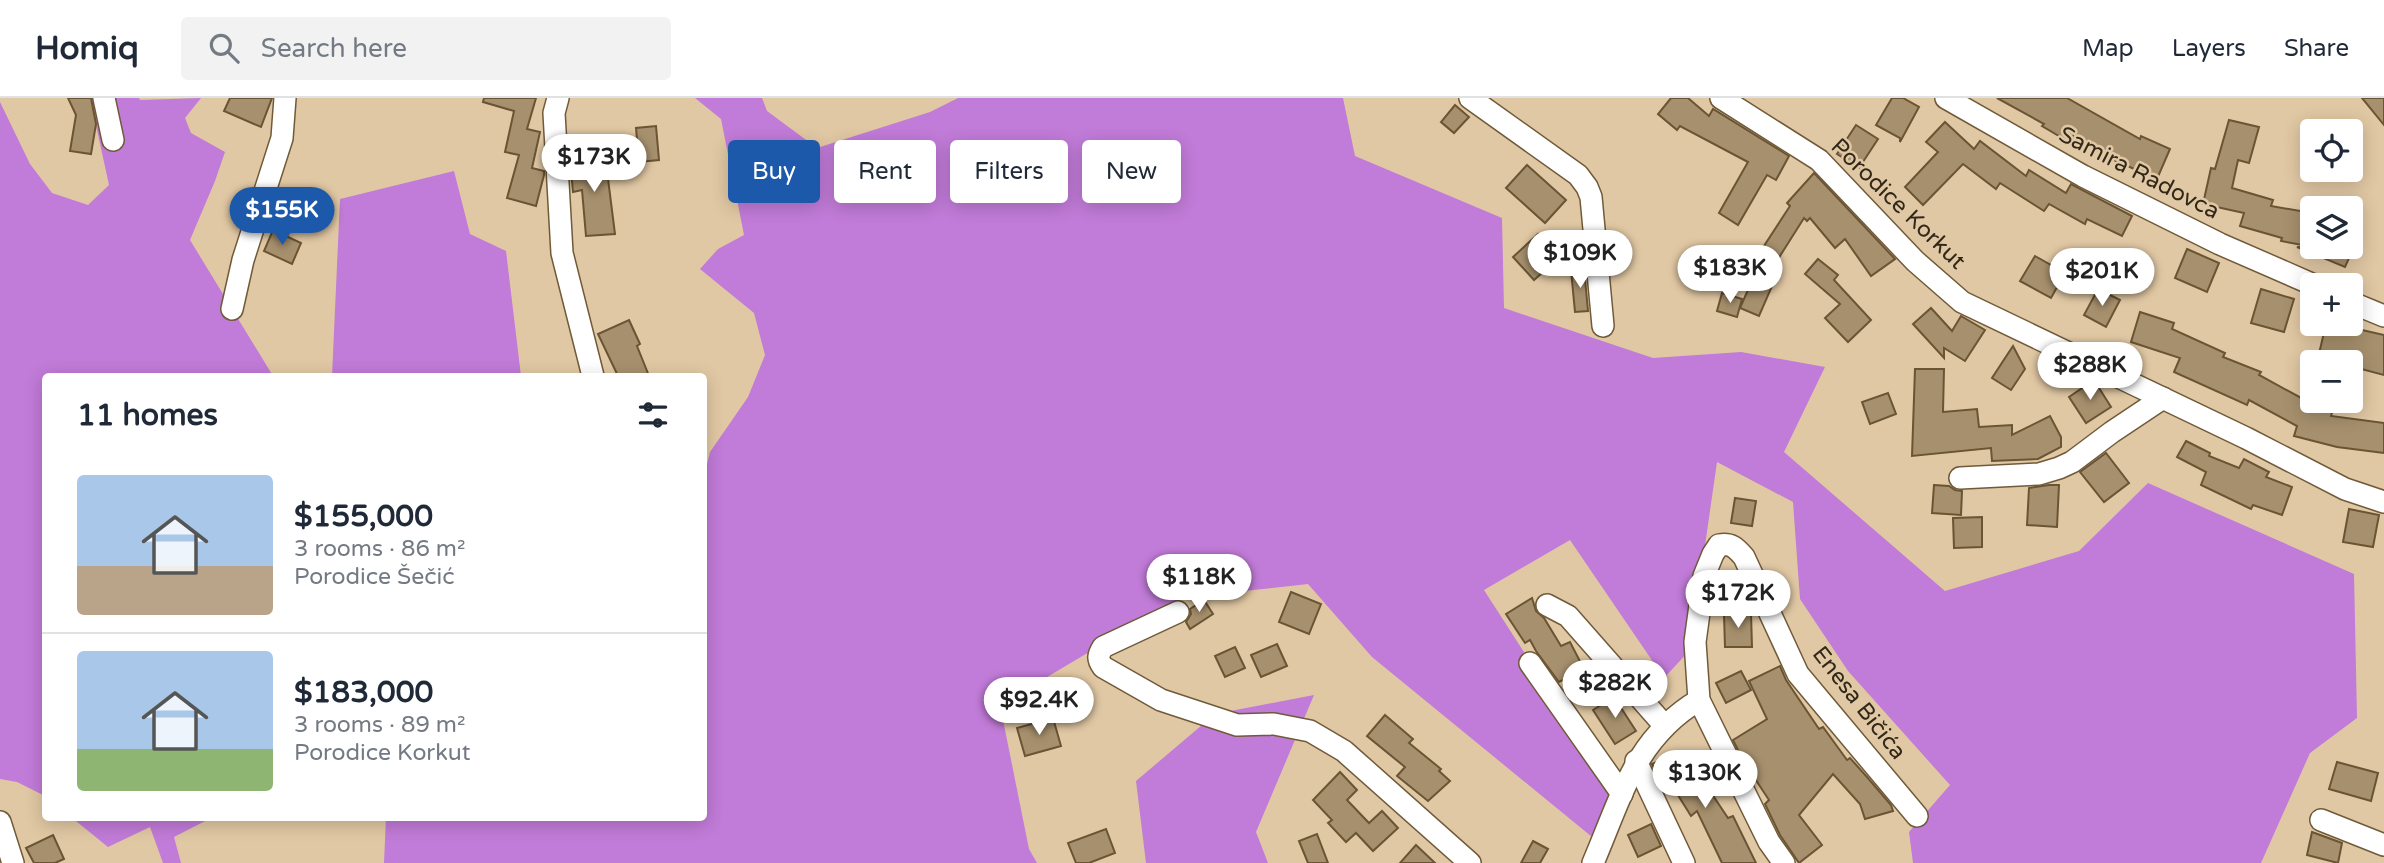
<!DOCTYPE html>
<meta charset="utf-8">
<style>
:root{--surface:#fff;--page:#f2f2f3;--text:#1f2937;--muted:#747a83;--line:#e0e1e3;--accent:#1d59ab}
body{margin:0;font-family:"Varela Round",sans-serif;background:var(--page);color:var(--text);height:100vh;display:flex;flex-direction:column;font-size:26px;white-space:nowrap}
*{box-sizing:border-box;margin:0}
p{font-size:23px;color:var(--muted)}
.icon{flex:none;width:38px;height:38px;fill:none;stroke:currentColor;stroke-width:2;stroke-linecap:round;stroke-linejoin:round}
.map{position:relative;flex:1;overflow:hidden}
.panel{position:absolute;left:42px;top:275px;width:665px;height:448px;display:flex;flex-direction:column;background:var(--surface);border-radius:7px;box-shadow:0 4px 18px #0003}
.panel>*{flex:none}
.banner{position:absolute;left:728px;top:42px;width:665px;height:63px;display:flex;gap:14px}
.tools{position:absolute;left:2300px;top:21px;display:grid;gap:14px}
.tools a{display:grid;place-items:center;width:63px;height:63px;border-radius:7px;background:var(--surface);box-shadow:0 4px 18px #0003;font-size:35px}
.price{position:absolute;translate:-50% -60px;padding:0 16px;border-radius:24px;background:#fff;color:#222;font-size:23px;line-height:46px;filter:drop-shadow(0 2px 4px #0008)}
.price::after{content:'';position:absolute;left:50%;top:42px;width:21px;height:16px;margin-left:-10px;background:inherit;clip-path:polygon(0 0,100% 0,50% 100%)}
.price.active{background:var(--accent);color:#fff}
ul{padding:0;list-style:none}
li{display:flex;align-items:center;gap:21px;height:175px;padding:0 35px}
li+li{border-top:2px solid var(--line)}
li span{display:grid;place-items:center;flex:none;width:196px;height:140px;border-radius:7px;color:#555}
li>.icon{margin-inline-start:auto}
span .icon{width:84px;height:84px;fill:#fffc;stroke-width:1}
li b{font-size:30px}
h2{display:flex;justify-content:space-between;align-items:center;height:84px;padding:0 35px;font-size:30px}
.chip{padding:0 24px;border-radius:7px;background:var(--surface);box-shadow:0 4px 18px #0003;font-size:24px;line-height:63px}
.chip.active{background:var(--accent);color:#fff}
header{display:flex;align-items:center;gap:42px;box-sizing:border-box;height:98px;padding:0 35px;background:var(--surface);border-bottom:2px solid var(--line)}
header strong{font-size:33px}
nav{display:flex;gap:38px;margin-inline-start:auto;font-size:24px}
.search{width:490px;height:63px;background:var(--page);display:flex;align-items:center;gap:18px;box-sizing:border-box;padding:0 24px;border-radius:7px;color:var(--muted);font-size:26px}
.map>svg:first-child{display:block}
</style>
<header>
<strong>Homiq</strong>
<div class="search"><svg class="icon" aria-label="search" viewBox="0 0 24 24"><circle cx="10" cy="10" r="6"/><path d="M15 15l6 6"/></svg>Search here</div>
<nav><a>Map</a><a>Layers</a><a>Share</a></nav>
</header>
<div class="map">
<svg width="2384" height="765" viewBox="0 0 2384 765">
<rect width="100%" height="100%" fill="#e1c8a4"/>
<!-- green -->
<g fill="#c17bd8">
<polygon points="90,0 139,0 140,2 201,0 185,20 191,35 225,54 215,83 190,142 273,278 46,278 45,698 17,684 0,681 0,4 30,66 52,95 88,107 109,87"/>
<polygon points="695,0 762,0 767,13 817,50 930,14 958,0 1343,0 1355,58 1502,120 1504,210 1653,260 1741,254 1825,269 1784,354 1945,493 2079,453 2148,385 2354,476 2357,620 2310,655 2261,765 1913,765 1909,734 1950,687 1848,573 1800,501 1793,404 1717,364 1690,552 1664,580 1570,442 1484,492 1614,694 1597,743 1372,559 1308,486 1180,500 1000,607 1029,751 1037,765 384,765 386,719 704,719 704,378 710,354 748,299 765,257 754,215 700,171 718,151 744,137 721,21"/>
<polygon points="454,73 470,136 506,153 521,278 332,278 340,101"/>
<polygon points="1314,597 1256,734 1268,765 1146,765 1136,683 1215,616"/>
<polygon points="71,719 213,719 174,739 181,765 163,765 150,729 108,749"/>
</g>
<!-- building -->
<g fill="#a7906d" stroke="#6a5433" stroke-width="2">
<polygon points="68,0 91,0 96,26 91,56 70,53 76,17"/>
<polygon points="230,0 272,0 261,29 224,13"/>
<polygon points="484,0 536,0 527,31 540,34 532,70 544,73 544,77 536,108 507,100 519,57 505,54 514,13 483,4"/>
<polygon points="1671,0 1688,0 1709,18 1713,11 1789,58 1776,82 1767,77 1738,127 1719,115 1748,64 1680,28 1677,32 1658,16"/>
<polygon points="1892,0 1903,0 1919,9 1900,44 1900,40 1876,27"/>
<polygon points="1997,0 2067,0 2140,41 2141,38 2170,51 2157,81 2116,63 2073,38 2069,44 2042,28 2044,26"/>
<polygon points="2362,0 2384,0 2384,27"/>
<polygon points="1455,7 1469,19 1454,35 1441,24"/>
<polygon points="2229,22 2259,29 2249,65 2238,62 2232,90 2273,102 2271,108 2312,115 2308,148 2281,143 2282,140 2240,128 2244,115 2203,106 2211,70 2215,71"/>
<polygon points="1945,24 1974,51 1980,43 2026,78 2029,72 2066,95 2071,86 2132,118 2122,138 2087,121 2085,126 2049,106 2044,113 2000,85 1996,91 1963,66 1923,107 1905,89 1938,54 1926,44"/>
<polygon points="1856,27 1878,41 1859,70 1837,56"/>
<polygon points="656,28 659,62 639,64 636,30"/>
<polygon points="605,57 615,136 586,138 582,92 573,94 570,62"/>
<polygon points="1527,67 1566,102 1545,125 1506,90"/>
<polygon points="1814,75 1895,161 1871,178 1845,141 1835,150 1810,120 1807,123 1804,120 1773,169 1779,172 1759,218 1740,210 1765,153 1762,151 1790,108 1787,105"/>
<polygon points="273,132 301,145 292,166 264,153"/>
<polygon points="1538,136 1559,160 1534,182 1513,159"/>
<polygon points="2297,149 2354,149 2345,169"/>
<polygon points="2187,151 2219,165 2207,194 2175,180"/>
<polygon points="2035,158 2065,175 2051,200 2020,183"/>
<polygon points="1818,161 1838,177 1834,182 1871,222 1848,244 1825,220 1840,206 1805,176"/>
<polygon points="1584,170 1588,213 1575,214 1571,172"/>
<polygon points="2098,191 2120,202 2106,229 2084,217"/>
<polygon points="2261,191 2294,201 2284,234 2251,225"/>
<polygon points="1722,195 1742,201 1737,219 1717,213"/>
<polygon points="1931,210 1952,233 1961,218 1985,232 1965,263 1944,250 1944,260 1913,226"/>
<polygon points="2140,214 2174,225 2172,231 2225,255 2223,259 2261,274 2259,277 2303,301 2334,309 2331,318 2384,325 2384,355 2337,349 2294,338 2297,328 2249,302 2247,307 2174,274 2180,260 2131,244"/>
<polygon points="629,222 640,246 637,248 649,278 618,278 598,236"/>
<polygon points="2326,226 2336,226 2384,237 2384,277 2350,268 2350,264 2335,264 2318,260"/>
<polygon points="2013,248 2025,271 2011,292 1992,280"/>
<polygon points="1915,271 1944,271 1943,314 1977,311 1979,329 2012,327 2012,337 2050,318 2061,339 2061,349 2038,361 1992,363 1991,350 1912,358"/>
<polygon points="2094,282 2111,309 2086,325 2069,299"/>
<polygon points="1888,295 1896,316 1870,326 1862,304"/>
<polygon points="2186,343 2210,355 2209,358 2239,370 2244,361 2269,374 2266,379 2292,389 2282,417 2253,407 2251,411 2201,387 2206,374 2177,359"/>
<polygon points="2106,355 2129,385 2104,404 2080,374"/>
<polygon points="1934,387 1949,388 1955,392 1962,393 1961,417 1932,415"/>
<polygon points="2049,387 2059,387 2057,429 2027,427 2029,390"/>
<polygon points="1735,400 1756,403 1752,428 1731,425"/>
<polygon points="2349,411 2379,417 2373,449 2343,444"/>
<polygon points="1982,419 1982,449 1954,450 1953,420"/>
<polygon points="1291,494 1321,506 1309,536 1279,524"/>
<polygon points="1532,500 1536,513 1544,520 1561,548 1570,544 1584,571 1559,584 1536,553 1530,542 1525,545 1506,516"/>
<polygon points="1204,502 1213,516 1190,531 1186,524 1191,516 1190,511"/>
<polygon points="1751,515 1752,549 1725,549 1724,516"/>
<polygon points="1277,546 1287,568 1261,579 1251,557"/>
<polygon points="1235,549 1245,570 1225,579 1215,558"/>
<polygon points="1780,568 1786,582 1819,631 1823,629 1847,662 1850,660 1867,679 1891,707 1893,713 1865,721 1860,706 1833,676 1799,717 1822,747 1799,765 1780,737 1765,706 1769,702 1744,664 1733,642 1767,621 1749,583"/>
<polygon points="1741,573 1751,592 1726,605 1716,585"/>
<polygon points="1614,599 1636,633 1615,646 1593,612"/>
<polygon points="1385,617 1413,641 1409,645 1441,671 1439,673 1450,683 1428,703 1397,678 1405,669 1367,638"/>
<polygon points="1053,620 1061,648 1025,658 1017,630"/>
<polygon points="1682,654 1693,686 1702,681 1728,720 1733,718 1756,765 1722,765 1697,713 1691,718 1671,686 1663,689 1652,666"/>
<polygon points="2337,664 2378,675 2371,703 2329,691"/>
<polygon points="1340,674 1357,692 1347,702 1369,725 1382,713 1398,730 1373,753 1356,735 1346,744 1328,725 1332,722 1313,702"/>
<polygon points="1651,726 1661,748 1638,759 1628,737"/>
<polygon points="1106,731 1115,755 1089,765 1076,765 1068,745"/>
<polygon points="2312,734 2342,745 2338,765 2307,757"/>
<polygon points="1317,736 1328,765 1308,765 1299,743"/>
<polygon points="53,737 64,761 55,765 34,765 26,750"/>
<polygon points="1533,743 1548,751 1540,765 1521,765"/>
<polygon points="1416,747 1435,765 1400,765"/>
</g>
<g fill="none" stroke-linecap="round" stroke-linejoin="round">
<defs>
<g id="minor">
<polyline points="104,0 113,42"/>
<polyline points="558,0 554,15 562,155 593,278"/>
<polyline points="1470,0 1578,77 1587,89 1591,99 1603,228"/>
<polyline points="1721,0 1819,62 1915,163 1962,204 2246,340 2345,391 2384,404"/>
<polyline points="1946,0 2083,78 2220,146 2314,187"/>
<polyline points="2350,204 2384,218"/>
<polyline points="232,211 243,162 282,40 285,0"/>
<polyline points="1960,380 2039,376 2059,370 2072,364 2112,334 2163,300"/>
<polyline points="1547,507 1568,518 1664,627"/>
<path d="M1178,514l-75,35c-5,8 -6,12 0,20l58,33 76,25 37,-1 36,7 34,20 126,112"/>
<polyline points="1530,565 1622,696"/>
<polyline points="1636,663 1684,765"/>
<polyline points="2321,722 2384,747"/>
<polyline points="0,724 13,765"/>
<path d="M1593,765c28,-65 42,-125 106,-163"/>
<path d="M1784,765l-15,-21 -70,-142 -4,-58 9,-66 9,-22 6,-9c13,-2 17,3 25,12l54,117 119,142"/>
</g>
</defs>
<!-- minor casing -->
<use href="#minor" stroke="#705a39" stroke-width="24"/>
<!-- minor -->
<use href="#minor" stroke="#fff" stroke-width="21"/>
</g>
<g text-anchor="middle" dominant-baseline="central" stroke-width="5" stroke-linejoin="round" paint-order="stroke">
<!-- street labels -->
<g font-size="23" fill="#32281a" stroke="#e1c8a4">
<text transform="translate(2139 75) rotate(27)">Samira Radovca</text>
<text transform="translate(1898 106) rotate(44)">Porodice Korkut</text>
<text transform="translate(1859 605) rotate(52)">Enesa Bičića</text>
</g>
</g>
</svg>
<div class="tools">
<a><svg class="icon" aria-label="locate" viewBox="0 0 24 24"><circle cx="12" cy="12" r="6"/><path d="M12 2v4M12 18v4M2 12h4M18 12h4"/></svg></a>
<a><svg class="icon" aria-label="layers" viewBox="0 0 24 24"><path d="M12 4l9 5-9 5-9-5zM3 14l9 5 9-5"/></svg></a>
<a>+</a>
<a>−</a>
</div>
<b class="price" style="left:594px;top:96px">$173K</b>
<b class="price active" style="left:282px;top:149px">$155K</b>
<b class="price" style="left:1580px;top:192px">$109K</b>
<b class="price" style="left:1730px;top:207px">$183K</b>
<b class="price" style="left:2102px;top:210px">$201K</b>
<b class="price" style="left:2090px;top:304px">$288K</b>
<b class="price" style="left:1199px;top:516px">$118K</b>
<b class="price" style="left:1738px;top:532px">$172K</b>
<b class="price" style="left:1615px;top:622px">$282K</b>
<b class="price" style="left:1039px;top:639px">$92.4K</b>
<b class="price" style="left:1705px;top:712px">$130K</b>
<div class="banner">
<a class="chip active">Buy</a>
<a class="chip">Rent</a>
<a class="chip">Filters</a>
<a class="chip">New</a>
</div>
<section class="panel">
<h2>11 homes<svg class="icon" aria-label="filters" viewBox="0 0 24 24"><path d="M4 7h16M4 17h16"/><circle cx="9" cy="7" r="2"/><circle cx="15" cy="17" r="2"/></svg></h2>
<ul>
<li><span style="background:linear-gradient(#a9c7e8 65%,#b9a48a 0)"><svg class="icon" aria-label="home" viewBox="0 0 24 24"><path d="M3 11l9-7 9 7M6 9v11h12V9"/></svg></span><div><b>$155,000</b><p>3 rooms · 86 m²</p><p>Porodice Šečić</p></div></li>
<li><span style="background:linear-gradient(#a9c7e8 70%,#8fb573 0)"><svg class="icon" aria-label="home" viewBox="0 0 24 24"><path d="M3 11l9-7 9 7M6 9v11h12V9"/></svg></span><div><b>$183,000</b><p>3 rooms · 89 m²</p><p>Porodice Korkut</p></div></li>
</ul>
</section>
</div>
